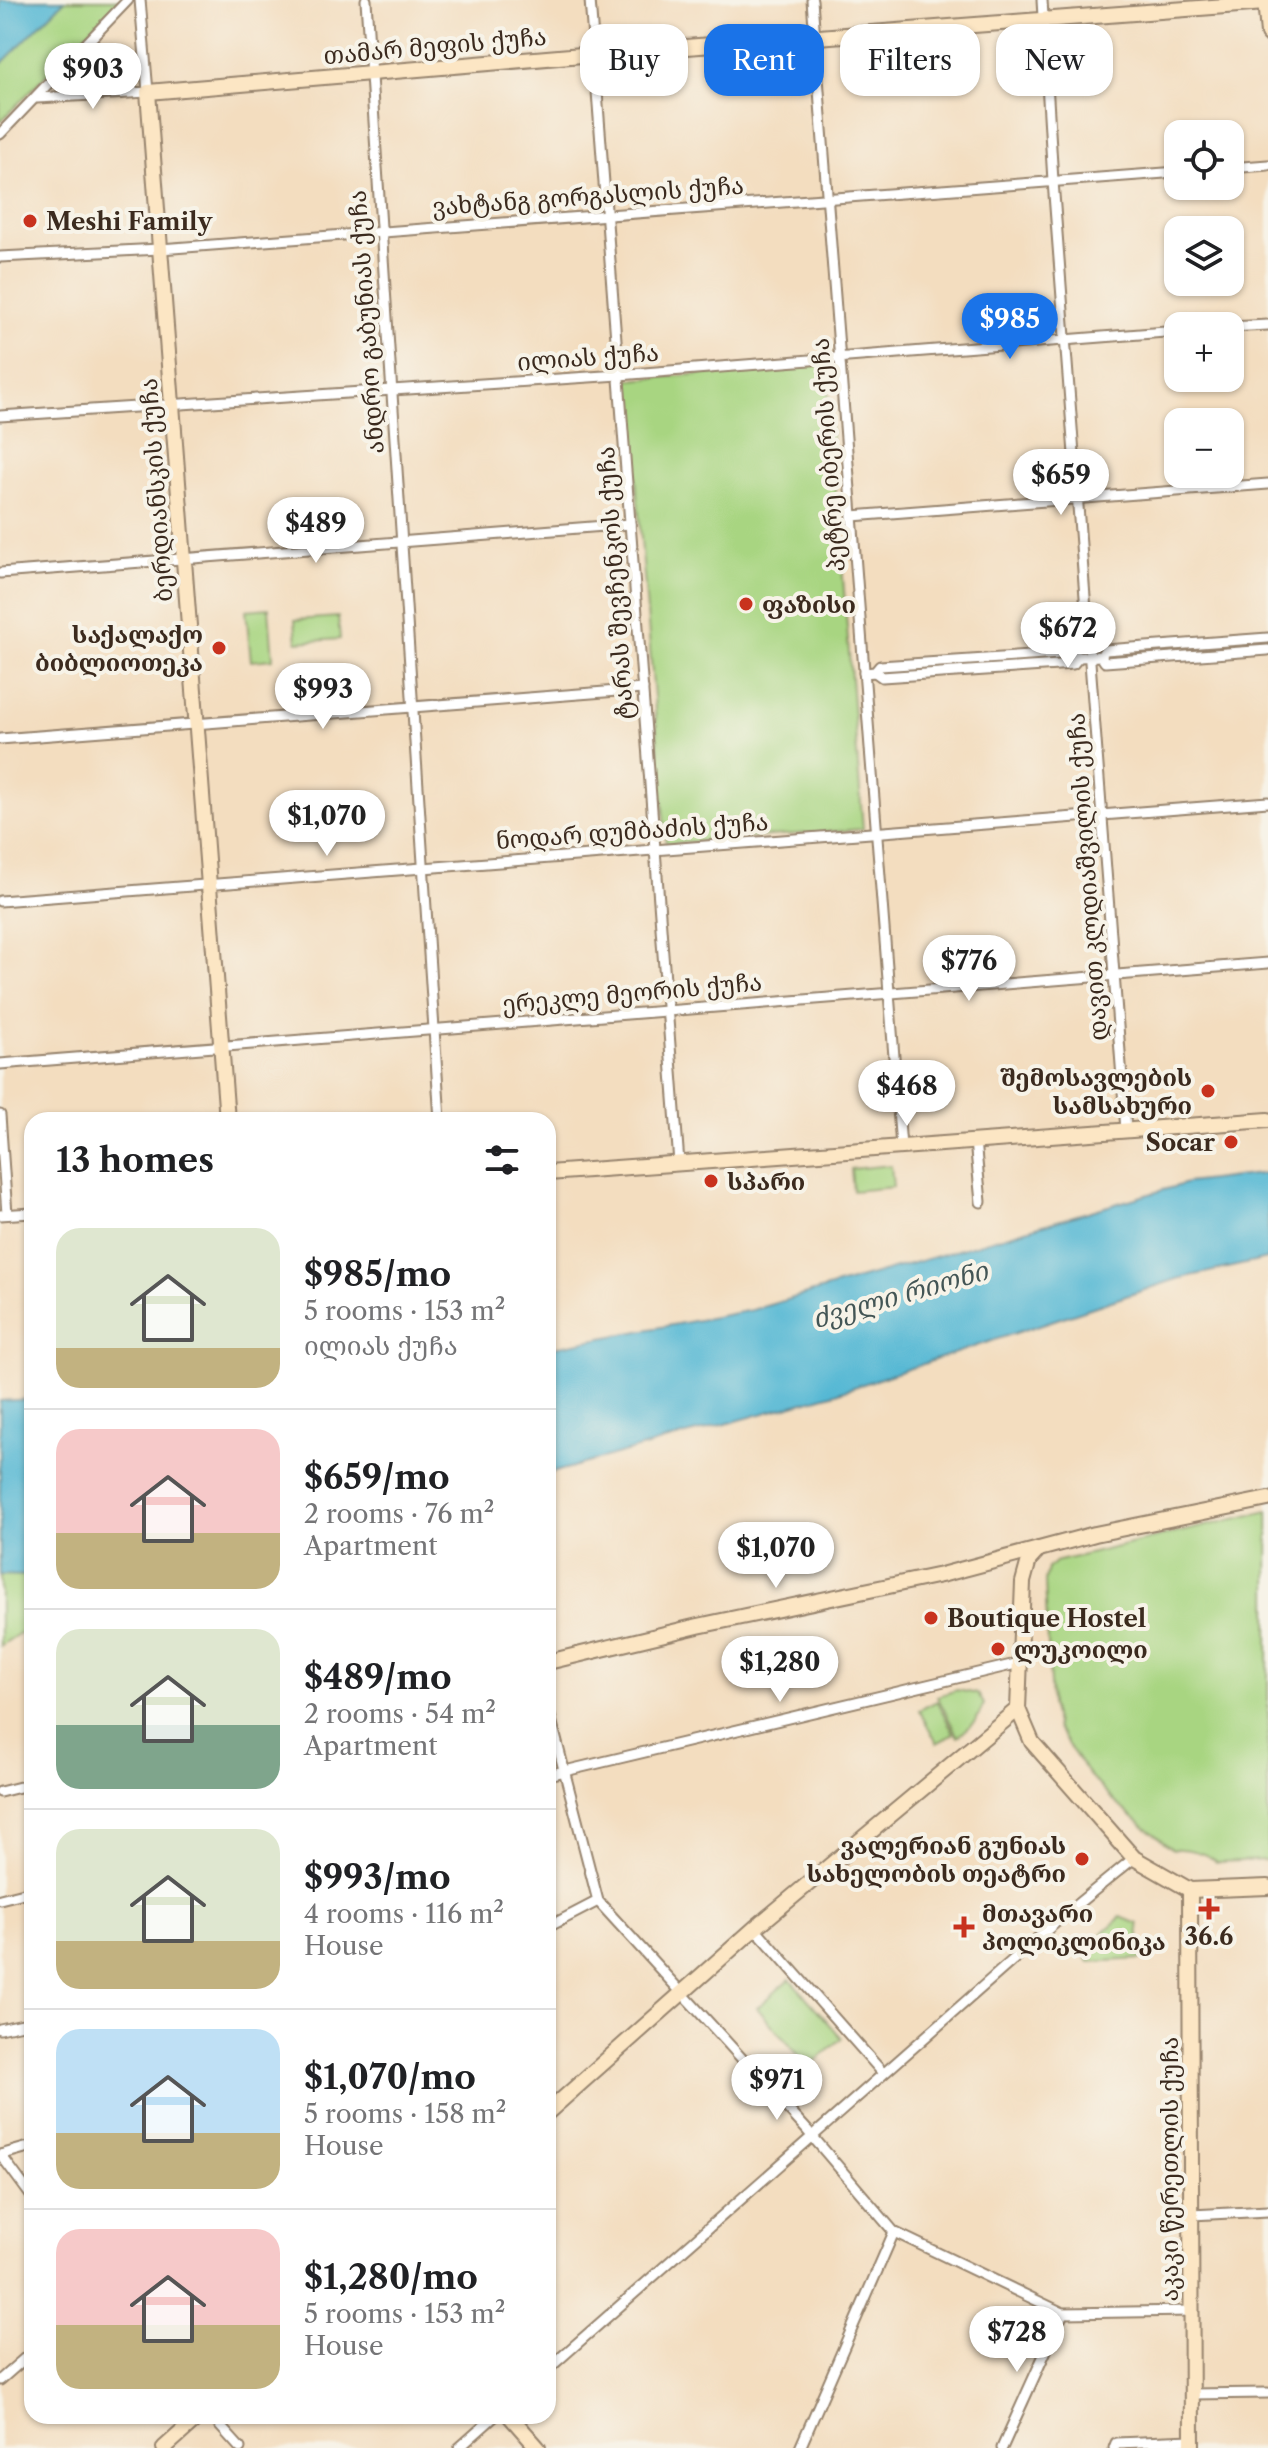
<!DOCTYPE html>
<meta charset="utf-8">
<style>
:root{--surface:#fff;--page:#f2f2f2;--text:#202124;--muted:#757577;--line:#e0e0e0;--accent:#1a73e8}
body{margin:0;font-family:"Libre Caslon Text","Noto Serif Georgian",serif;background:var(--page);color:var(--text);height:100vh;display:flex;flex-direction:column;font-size:30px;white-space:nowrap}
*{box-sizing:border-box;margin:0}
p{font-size:26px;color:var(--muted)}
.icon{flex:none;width:44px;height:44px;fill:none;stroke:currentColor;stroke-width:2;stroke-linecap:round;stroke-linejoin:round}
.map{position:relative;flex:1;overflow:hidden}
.sheet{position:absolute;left:24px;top:1112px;width:532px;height:1312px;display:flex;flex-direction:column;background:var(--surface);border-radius:24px;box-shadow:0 2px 6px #0004}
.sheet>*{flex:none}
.guide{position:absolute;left:580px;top:24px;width:568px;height:72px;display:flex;gap:16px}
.controls{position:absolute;left:1164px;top:120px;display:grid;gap:16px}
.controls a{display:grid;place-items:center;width:80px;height:80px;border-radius:16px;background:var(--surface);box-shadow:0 2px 6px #0004;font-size:40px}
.price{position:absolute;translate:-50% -68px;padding:0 18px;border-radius:28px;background:#fff;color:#222;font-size:26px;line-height:52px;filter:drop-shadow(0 2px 4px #0008)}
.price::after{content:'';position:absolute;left:50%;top:48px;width:24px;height:18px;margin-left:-12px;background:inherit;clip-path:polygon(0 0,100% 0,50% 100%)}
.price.selected{background:var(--accent);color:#fff}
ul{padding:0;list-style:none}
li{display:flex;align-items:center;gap:24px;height:200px;padding:0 32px}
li+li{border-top:2px solid var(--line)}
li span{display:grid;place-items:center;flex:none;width:224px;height:160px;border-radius:24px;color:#555}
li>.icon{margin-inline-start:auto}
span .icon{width:96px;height:96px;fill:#fffc;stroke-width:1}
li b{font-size:34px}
h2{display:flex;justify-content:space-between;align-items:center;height:96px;padding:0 32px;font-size:34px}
.pill{padding:0 28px;border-radius:24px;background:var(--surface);box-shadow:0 2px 6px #0004;font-size:28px;line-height:72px}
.pill.selected{background:var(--accent);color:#fff}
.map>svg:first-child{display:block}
</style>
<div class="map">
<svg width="1268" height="2448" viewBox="0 0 1268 2448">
<rect width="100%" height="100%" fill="#f7f3e8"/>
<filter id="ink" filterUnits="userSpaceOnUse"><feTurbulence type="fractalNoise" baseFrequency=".0125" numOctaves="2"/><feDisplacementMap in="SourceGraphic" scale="16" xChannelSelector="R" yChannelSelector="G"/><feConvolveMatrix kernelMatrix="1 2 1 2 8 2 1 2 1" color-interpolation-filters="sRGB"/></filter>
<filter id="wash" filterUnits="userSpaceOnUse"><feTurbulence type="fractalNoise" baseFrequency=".006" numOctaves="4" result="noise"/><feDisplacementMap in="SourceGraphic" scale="32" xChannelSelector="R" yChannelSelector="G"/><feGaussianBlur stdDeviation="1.8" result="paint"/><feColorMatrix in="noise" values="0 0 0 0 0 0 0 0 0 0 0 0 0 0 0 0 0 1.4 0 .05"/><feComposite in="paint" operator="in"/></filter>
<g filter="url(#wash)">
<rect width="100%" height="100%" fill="#f3ddbf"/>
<!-- green -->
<g fill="#a8d581" stroke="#728050" stroke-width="2">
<polygon points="65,0 120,0 0,122 0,65"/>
<polygon points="826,364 863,829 666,844 628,380"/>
<polygon points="269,608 273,659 251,661 246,610"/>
<polygon points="338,617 340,639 297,642 295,620"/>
<polygon points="891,1165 893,1187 853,1191 851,1169"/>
<path d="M1268,1511v349l-52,2c-11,-10 -29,-14 -43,-13l-55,-44 -29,-30 -32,-46 -6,-25 -6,-123 3,-13 7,-6z"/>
<polygon points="0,1575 32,1576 32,1589 27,1593 32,1608 32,1625 0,1646"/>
<polygon points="957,1690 978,1694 984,1704 976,1721 958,1737 937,1696"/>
<polygon points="937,1701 954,1734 937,1743 919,1710"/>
<polygon points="1121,1917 1138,1924 1141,1959 1089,1962 1082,1951"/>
<polygon points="790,1979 842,2038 809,2067 757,2008"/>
</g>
<!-- water -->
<g fill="#55b8d4" stroke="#487179" stroke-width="2">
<polygon points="0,0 65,0 0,65"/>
<polygon points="1268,1173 1268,1259 1177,1279 836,1393 548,1474 548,1348 752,1310 1187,1183"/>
<polygon points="32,1399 32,1576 0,1575 0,1401"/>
</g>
</g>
<g filter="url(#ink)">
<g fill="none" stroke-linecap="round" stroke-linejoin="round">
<defs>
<g id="street">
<polyline points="366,0 440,1120"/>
<polyline points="590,0 679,1163"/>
<polyline points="812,0 901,1147"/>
<polyline points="1042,0 1053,181 1126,1130"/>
<polyline points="37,98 148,92 140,0"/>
<polyline points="0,134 128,0"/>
<polyline points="1230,168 1268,165"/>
<polyline points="0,257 160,249 1178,172"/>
<polyline points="1230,327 1268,325"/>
<polyline points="0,416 619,375 1178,331"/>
<polyline points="852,516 1268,484"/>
<polyline points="0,573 630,524"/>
<polyline points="1101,656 1105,662 1268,650"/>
<polyline points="875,672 882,677 1073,664 1079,657"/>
<polyline points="864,673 875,672 880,666 1074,653 1079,657 1101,656 1105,650 1268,638"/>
<polyline points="0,739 643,689"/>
<polyline points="0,901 1268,802"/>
<polyline points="0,1064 1268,963"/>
<polyline points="0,1115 7,1214"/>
<polyline points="975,1141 981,1202"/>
<polyline points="0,1215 32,1213"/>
<polyline points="548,1708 598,1901 807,2130 894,2232 1063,2313 1192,2311"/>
<polyline points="548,1775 1020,1663"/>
<polyline points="0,1792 32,1784"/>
<polyline points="0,1899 32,1891"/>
<polyline points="548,1927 598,1901"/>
<polyline points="755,1928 883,2073"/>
<polyline points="0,2029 32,2022"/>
<polyline points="0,2155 32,2146"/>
<polyline points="1,2155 32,2197"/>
<polyline points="1192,2215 1268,2211"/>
<polyline points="548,2369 1064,1915 1134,1858"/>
<polyline points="0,2380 32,2352"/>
<polyline points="1191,2394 1268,2393"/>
<polyline points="211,2416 240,2448"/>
<polyline points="459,2448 495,2416"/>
<polyline points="800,2448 894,2232"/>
<polyline points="1002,2448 1063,2313"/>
<polyline points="1114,2448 1116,2443 1192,2440"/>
</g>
<g id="secondary">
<polyline points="1265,0 1268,34"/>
<polyline points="227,1120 148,92 594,54 1265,3"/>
<polyline points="548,1173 1268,1120"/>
<polyline points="1268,1499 1095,1534 1039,1549 1029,1560 1023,1582 1018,1709 1032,1742 1134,1858 1190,1890 1268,1887"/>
<polyline points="548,1662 698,1626 941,1575 1039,1549"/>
<polyline points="1190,1890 1192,2448"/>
<polyline points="548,2112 755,1928 1018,1709"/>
<polyline points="510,2416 538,2448"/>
<polyline points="164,2448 200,2416"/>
</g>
</defs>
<!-- street casing -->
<use href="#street" stroke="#97846e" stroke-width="13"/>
<!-- secondary casing -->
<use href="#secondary" stroke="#97846e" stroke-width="18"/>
<!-- street -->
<use href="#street" stroke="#fff" stroke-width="9"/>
<!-- secondary -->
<use href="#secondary" stroke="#fce6c4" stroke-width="14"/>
</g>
</g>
<!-- markers -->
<g fill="#c8321e" stroke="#f7f3e8" stroke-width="3">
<circle cx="30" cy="221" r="8"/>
<circle cx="746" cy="604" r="8"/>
<circle cx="219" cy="648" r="8"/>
<circle cx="1208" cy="1091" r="8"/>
<circle cx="1231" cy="1142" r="8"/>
<circle cx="711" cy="1181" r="8"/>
<circle cx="931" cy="1618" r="8"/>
<circle cx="998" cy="1649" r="8"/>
<circle cx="1082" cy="1859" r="8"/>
<path d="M1205 1897h8v8h8v8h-8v8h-8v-8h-8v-8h8z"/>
<path d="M960 1915h8v8h8v8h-8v8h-8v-8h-8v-8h8z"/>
</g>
<g text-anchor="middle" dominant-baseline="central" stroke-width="8" stroke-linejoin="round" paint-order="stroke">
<!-- street labels -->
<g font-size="24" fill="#3b2a1e" stroke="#f7f3e8">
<text transform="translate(435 46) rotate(-5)">თამარ მეფის ქუჩა</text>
<text transform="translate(588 196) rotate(-4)">ვახტანგ გორგასლის ქუჩა</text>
<text transform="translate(366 322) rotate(-94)">ანდრო გაბუნიას ქუჩა</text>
<text transform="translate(588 357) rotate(-4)">ილიას ქუჩა</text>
<text transform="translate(828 455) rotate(-94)">პეტრე იბერის ქუჩა</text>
<text transform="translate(156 490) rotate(-94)">ბერდიანსკის ქუჩა</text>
<text transform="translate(615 583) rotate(-94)">ტარას შევჩენკოს ქუჩა</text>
<text transform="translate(632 831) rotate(-4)">ნოდარ დუმბაძის ქუჩა</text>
<text transform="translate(1087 877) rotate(-94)">დავით კლდიაშვილის ქუჩა</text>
<text transform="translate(632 993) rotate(-5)">ერეკლე მეორის ქუჩა</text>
<text transform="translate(1169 2169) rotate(-90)">აკაკი წერეთლის ქუჩა</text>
</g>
<!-- poi labels -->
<g font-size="24" font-weight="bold" fill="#3b2a1e" stroke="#f7f3e8" text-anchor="start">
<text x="46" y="221">Meshi Family</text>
<text x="762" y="604">ფაზისი</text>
<text x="203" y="634" text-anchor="end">საქალაქო<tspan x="203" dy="28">ბიბლიოთეკა</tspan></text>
<text x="1192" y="1077" text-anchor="end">შემოსავლების<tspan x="1192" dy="28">სამსახური</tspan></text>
<text x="1215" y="1142" text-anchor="end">Socar</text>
<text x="727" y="1181">სპარი</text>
<text x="947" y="1618">Boutique Hostel</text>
<text x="1014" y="1649">ლუკოილი</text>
<text x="1066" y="1845" text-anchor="end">ვალერიან გუნიას<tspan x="1066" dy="28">სახელობის თეატრი</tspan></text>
<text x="982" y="1913">მთავარი<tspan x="982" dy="28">პოლიკლინიკა</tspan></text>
<text x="1209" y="1936" text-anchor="middle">36.6</text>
</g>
<!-- water labels -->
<g font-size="26" font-style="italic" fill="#435555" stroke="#f7f3e8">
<text transform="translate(900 1295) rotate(-16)">ძველი რიონი</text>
</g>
</g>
</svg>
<div class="controls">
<a><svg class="icon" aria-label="locate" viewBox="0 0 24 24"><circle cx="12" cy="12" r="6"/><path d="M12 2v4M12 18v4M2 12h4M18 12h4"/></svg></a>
<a><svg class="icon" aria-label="layers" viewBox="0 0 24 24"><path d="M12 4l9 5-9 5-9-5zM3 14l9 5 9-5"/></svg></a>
<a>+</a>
<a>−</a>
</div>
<b class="price" style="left:93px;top:111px">$903</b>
<b class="price selected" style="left:1010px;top:361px">$985</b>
<b class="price" style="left:1061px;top:517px">$659</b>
<b class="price" style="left:316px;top:565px">$489</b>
<b class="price" style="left:1068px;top:670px">$672</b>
<b class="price" style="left:323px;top:731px">$993</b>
<b class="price" style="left:327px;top:858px">$1,070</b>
<b class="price" style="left:969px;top:1003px">$776</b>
<b class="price" style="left:907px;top:1128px">$468</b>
<b class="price" style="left:776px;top:1590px">$1,070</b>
<b class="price" style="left:780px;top:1704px">$1,280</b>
<b class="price" style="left:777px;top:2122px">$971</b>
<b class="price" style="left:1017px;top:2374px">$728</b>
<div class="guide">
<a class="pill">Buy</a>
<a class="pill selected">Rent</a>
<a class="pill">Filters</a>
<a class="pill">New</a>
</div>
<section class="sheet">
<h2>13 homes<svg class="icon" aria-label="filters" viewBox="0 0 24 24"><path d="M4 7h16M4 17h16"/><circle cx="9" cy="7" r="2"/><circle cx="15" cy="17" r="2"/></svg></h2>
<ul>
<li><span style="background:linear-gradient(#dfe7d0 75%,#c2b280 0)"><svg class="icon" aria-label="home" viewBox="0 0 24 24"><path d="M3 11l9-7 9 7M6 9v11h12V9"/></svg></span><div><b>$985/mo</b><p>5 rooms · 153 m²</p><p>ილიას ქუჩა</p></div></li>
<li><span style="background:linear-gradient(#f6c9c9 65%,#c2b280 0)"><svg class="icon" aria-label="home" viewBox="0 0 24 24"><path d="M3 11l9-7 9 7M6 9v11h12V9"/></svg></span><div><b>$659/mo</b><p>2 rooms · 76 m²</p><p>Apartment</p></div></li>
<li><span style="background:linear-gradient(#dfe7d0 60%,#7fa58c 0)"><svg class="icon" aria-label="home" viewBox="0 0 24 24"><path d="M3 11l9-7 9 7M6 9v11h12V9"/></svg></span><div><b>$489/mo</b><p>2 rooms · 54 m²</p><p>Apartment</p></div></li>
<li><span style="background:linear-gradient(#dfe7d0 70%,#c2b280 0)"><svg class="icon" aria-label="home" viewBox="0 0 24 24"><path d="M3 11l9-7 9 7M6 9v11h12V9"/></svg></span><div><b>$993/mo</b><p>4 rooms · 116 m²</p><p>House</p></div></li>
<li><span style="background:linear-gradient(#bfe0f5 65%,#c2b280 0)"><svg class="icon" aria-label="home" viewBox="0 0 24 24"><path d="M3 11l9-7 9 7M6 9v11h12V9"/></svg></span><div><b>$1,070/mo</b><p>5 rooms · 158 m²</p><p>House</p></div></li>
<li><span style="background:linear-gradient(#f6c9c9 60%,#c2b280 0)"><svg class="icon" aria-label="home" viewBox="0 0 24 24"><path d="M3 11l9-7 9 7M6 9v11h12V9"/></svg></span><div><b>$1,280/mo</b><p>5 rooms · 153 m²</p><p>House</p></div></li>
</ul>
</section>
</div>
